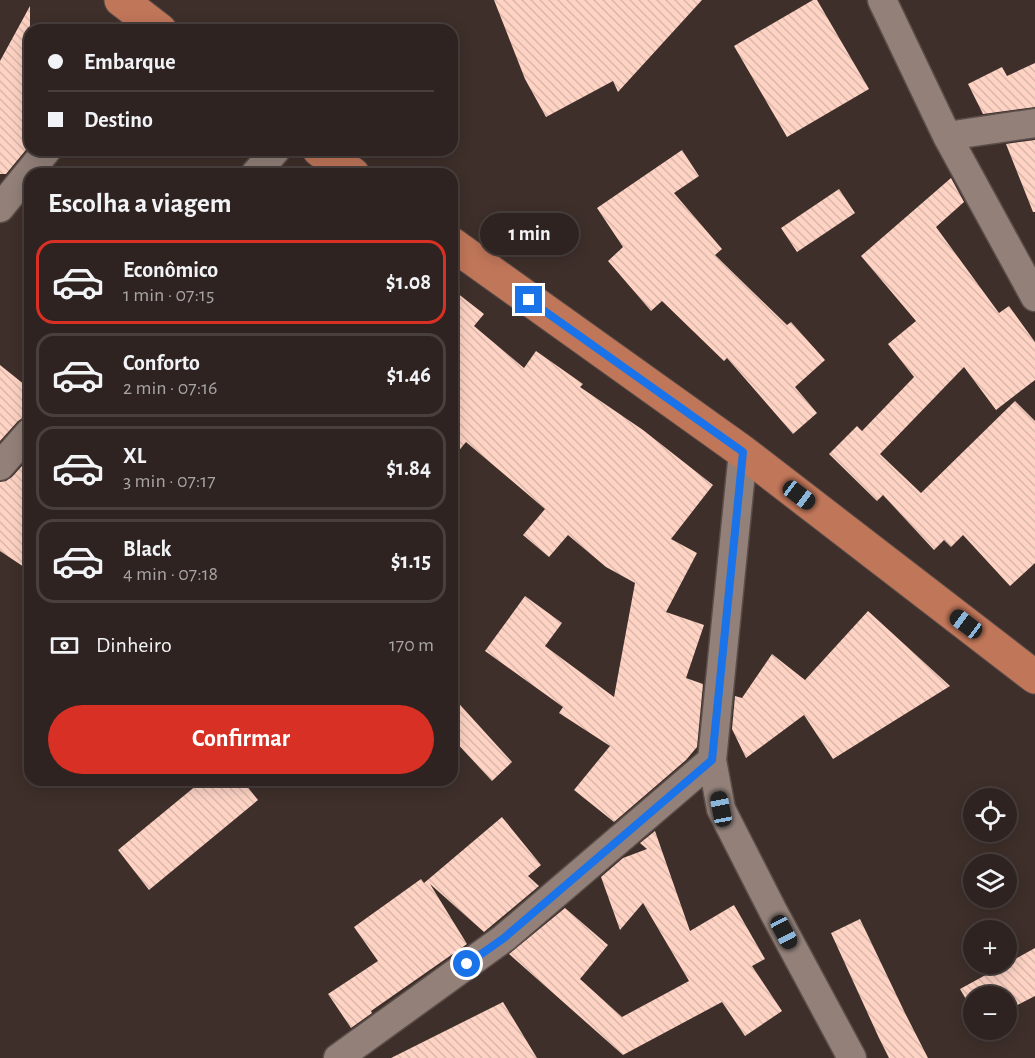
<!DOCTYPE html>
<html lang="pt">
<meta charset="utf-8">
<style>
body{margin:0;font-family:"Alegreya Sans",sans-serif;background:#362b29;color:#f1f3f6;height:100vh;display:flex;flex-direction:column;font-size:22px;white-space:nowrap}
*{box-sizing:border-box;margin:0}
p{font-size:20px;color:#a7a4a5}
.icon{flex:none;width:33px;height:33px;fill:none;stroke:currentColor;stroke-width:2;stroke-linecap:round;stroke-linejoin:round}
.map{position:relative;flex:1;overflow:hidden}
.panel{position:absolute;left:24px;top:168px;width:434px;height:618px;display:flex;flex-direction:column;background:#2e2320;border-radius:18px;box-shadow:0 3px 15px #0003,0 0 0 2px #49403e}
.panel>*{flex:none}
.banner{position:absolute;left:24px;top:24px;width:434px;height:132px;border-radius:18px;box-shadow:0 3px 15px #0003,0 0 0 2px #49403e;display:grid;align-content:center;height:132px;padding:0 24px;background:#2e2320}
.fabs{position:absolute;left:963px;top:788px;display:grid;gap:12px}
.fabs a{display:grid;place-items:center;width:54px;height:54px;border-radius:50%;background:#2e2320;box-shadow:0 3px 15px #0003,0 0 0 2px #49403e;font-size:30px}
.end{position:absolute;width:27px;height:27px;margin:-14px;border:8px solid #1a73e8;background:#fff;box-shadow:0 0 0 3px #fff}
.from{border-radius:50%}
.bubble{position:absolute;height:42px;border-radius:21px;background:#2e2320;box-shadow:0 3px 15px #0003,0 0 0 2px #49403e;font-size:20px;font-weight:700;line-height:42px;text-align:center}
.car{position:absolute;width:18px;height:36px;margin:-18px -9px;border-radius:8px;box-shadow:0 0 4px 2px #0007;background:linear-gradient(#222 24%,#8ab4d8 0 40%,#222 0 76%,#8ab4d8 0 86%,#222 0)}
.banner b{display:flex;align-items:center;gap:21px;height:57px;font-size:22px}
.banner b+b{border-top:2px solid #49403e}
.banner i{width:15px;height:15px;background:#f1f3f6}
ul{padding:0;list-style:none}
li{display:flex;align-items:center;gap:18px;height:84px;margin:0 12px 9px;padding:0 12px;border:3px solid #49403e;border-radius:18px}
li div{flex:1}
li b{display:block;font-size:22px}
li em{font-style:normal;font-weight:700}
li.active{border-color:#d93025}
li>.icon{width:54px;height:54px;stroke-width:1.5}
h2{padding:0 24px;font-size:27px;line-height:72px}
.pay{display:flex;align-items:center;gap:15px;height:66px;padding:0 24px;font-size:22px}
.pay p{margin-inline-start:auto}
.button{display:flex;gap:12px;margin-top:auto;padding:12px 24px}
.button a{flex:1;height:69px;border-radius:36px;background:#d93025;color:#fff;font-size:24px;font-weight:700;line-height:69px;text-align:center}
.map>svg:first-child{display:block}
.building{fill:url(#building-back-hatch)}
.lines{fill:none;stroke-linecap:round;stroke-linejoin:round}
.minor-casing{stroke:#5b4d49;stroke-width:31}
.primary-casing{stroke:#5b4d49;stroke-width:35}
.minor{stroke:#928079;stroke-width:28}
.primary{stroke:#c07659;stroke-width:33}
.route{stroke:#1a73e8;stroke-width:8}
</style>
<div class="map">
<svg width="1035" height="1058" viewBox="0 0 1035 1058">
<defs>
<pattern id="building-back-hatch" width="6" height="6" patternUnits="userSpaceOnUse" patternTransform="scale(1.5)"><rect width="6" height="6" fill="#fed3c4"/><path d="M-1 5l2 2M0 0l6 6M5-1l2 2" fill="none" stroke="#dab7ab"/></pattern>
</defs>
<rect width="100%" height="100%" fill="#3e2f2a"/>
<path class="building" d="M494,0H702L618,92L613,81L546,117L525,79Z
M813,0H817L869,89L787,137L734,46Z
M30,6V145L6,174H0V61Z
M1035,63V107L983,114L968,84L1002,67L1007,76Z
M1035,140V212H1033L1006,144Z
M682,150L699,176L674,193L722,249L715,255L787,325L791,322L825,360L795,387L817,413L793,434L727,358L724,361L662,301L651,311L608,261L623,247L597,208Z
M951,178L964,202L936,227L999,313L1009,306L1035,342V380L996,410L964,367L880,454L921,493L1015,401L1035,421V563L1010,586L963,535L951,547L944,540L934,550L883,495L877,501L829,454L857,426L862,431L914,377L888,344L916,321L861,256Z
M839,189L855,213L797,252L781,228Z
M452,289L484,314L474,326L524,368L536,351L583,384L580,387L643,430L713,485L671,539L697,553L666,612L704,625L686,678L703,684L697,747L686,760L614,822L574,790L610,746L559,713L563,707L485,651L525,596L562,623L545,646L614,697L635,583L606,567L568,535L549,557L523,535L545,509L466,442L452,459Z
M0,365L30,389V416L24,417L18,421L0,441Z
M30,457V571L0,551V482L6,481L12,477Z
M868,611L950,686L833,759L804,715L746,758L732,729L735,696L742,698L772,654L805,680Z
M452,696L512,762L492,781L452,738Z
M203,780H242L258,800L149,890L118,850Z
M502,817L541,865L528,876L539,886L484,932L430,884L467,944L371,1011L372,1013L351,1028L328,994L378,961L354,927L421,879L424,883Z
M655,831L690,931L734,905L765,959L752,966L782,1011L745,1036L722,1002L623,1055L509,954L565,908L608,945L580,979L622,1017L689,981L643,903L620,930L601,877L623,858L647,849L640,843Z
M860,919L905,1013L928,1058H889L879,1038L831,933Z
M1035,948V996L1006,1011V996H974V1013L960,989Z
M503,1002L537,1058H391Z"/>
<g class="lines">
<g class="minor-casing">
<path id="minor" d="M882,0L947,136L1035,297
M947,136L1035,123
M255,174L276,150
M0,208L47,150
M743,452L712,760L721,809L773,911L852,1058
M0,466L30,432
M338,1058L504,938L712,760"/>
</g>
<g class="primary-casing">
<path id="primary" d="M121,0L160,30
M319,150L353,174
M452,244L743,452L1035,677"/>
</g>
<use href="#minor" class="minor"/>
<use href="#primary" class="primary"/>
</g>
<g class="lines">
<path class="route" d="M467,964L504,938L712,760L743,452L529,300"/>
</g>
</svg>
<div class="fabs">
<a><svg class="icon" aria-label="locate" viewBox="0 0 24 24"><circle cx="12" cy="12" r="6"/><path d="M12 2v4M12 18v4M2 12h4M18 12h4"/></svg></a>
<a><svg class="icon" aria-label="layers" viewBox="0 0 24 24"><path d="M12 4l9 5-9 5-9-5zM3 14l9 5 9-5"/></svg></a>
<a>+</a>
<a>−</a>
</div>
<i class="end from" style="left:467px;top:964px"></i>
<i class="end" style="left:529px;top:300px"></i>
<div class="bubble" style="left:480px;top:213px;width:99px">1 min</div>
<i class="car" style="left:799px;top:495px;rotate:127deg"></i>
<i class="car" style="left:966px;top:624px;rotate:307deg"></i>
<i class="car" style="left:721px;top:809px;rotate:349deg"></i>
<i class="car" style="left:784px;top:932px;rotate:152deg"></i>
<div class="banner">
<b><i class="from"></i>Embarque</b>
<b><i></i>Destino</b>
</div>
<section class="panel">
<h2>Escolha a viagem</h2>
<ul>
<li class="active"><svg class="icon" aria-label="car" viewBox="0 0 24 24"><path d="M5 17H2v-5l4-1 3-4h7l3 4 3 1v5h-3M9 17h6M6 11h13"/><circle cx="7" cy="17" r="2"/><circle cx="17" cy="17" r="2"/></svg><div><b>Econômico</b><p>1 min · 07:15</p></div><em>$1.08</em></li>
<li><svg class="icon" aria-label="car" viewBox="0 0 24 24"><path d="M5 17H2v-5l4-1 3-4h7l3 4 3 1v5h-3M9 17h6M6 11h13"/><circle cx="7" cy="17" r="2"/><circle cx="17" cy="17" r="2"/></svg><div><b>Conforto</b><p>2 min · 07:16</p></div><em>$1.46</em></li>
<li><svg class="icon" aria-label="car" viewBox="0 0 24 24"><path d="M5 17H2v-5l4-1 3-4h7l3 4 3 1v5h-3M9 17h6M6 11h13"/><circle cx="7" cy="17" r="2"/><circle cx="17" cy="17" r="2"/></svg><div><b>XL</b><p>3 min · 07:17</p></div><em>$1.84</em></li>
<li><svg class="icon" aria-label="car" viewBox="0 0 24 24"><path d="M5 17H2v-5l4-1 3-4h7l3 4 3 1v5h-3M9 17h6M6 11h13"/><circle cx="7" cy="17" r="2"/><circle cx="17" cy="17" r="2"/></svg><div><b>Black</b><p>4 min · 07:18</p></div><em>$1.15</em></li>
</ul>
<div class="pay"><svg class="icon" aria-label="cash" viewBox="0 0 24 24"><path d="M3 7h18v10H3z"/><circle cx="12" cy="12" r="2"/></svg>Dinheiro<p>170 m</p></div>
<div class="button"><a>Confirmar</a></div>
</section>
</div>
